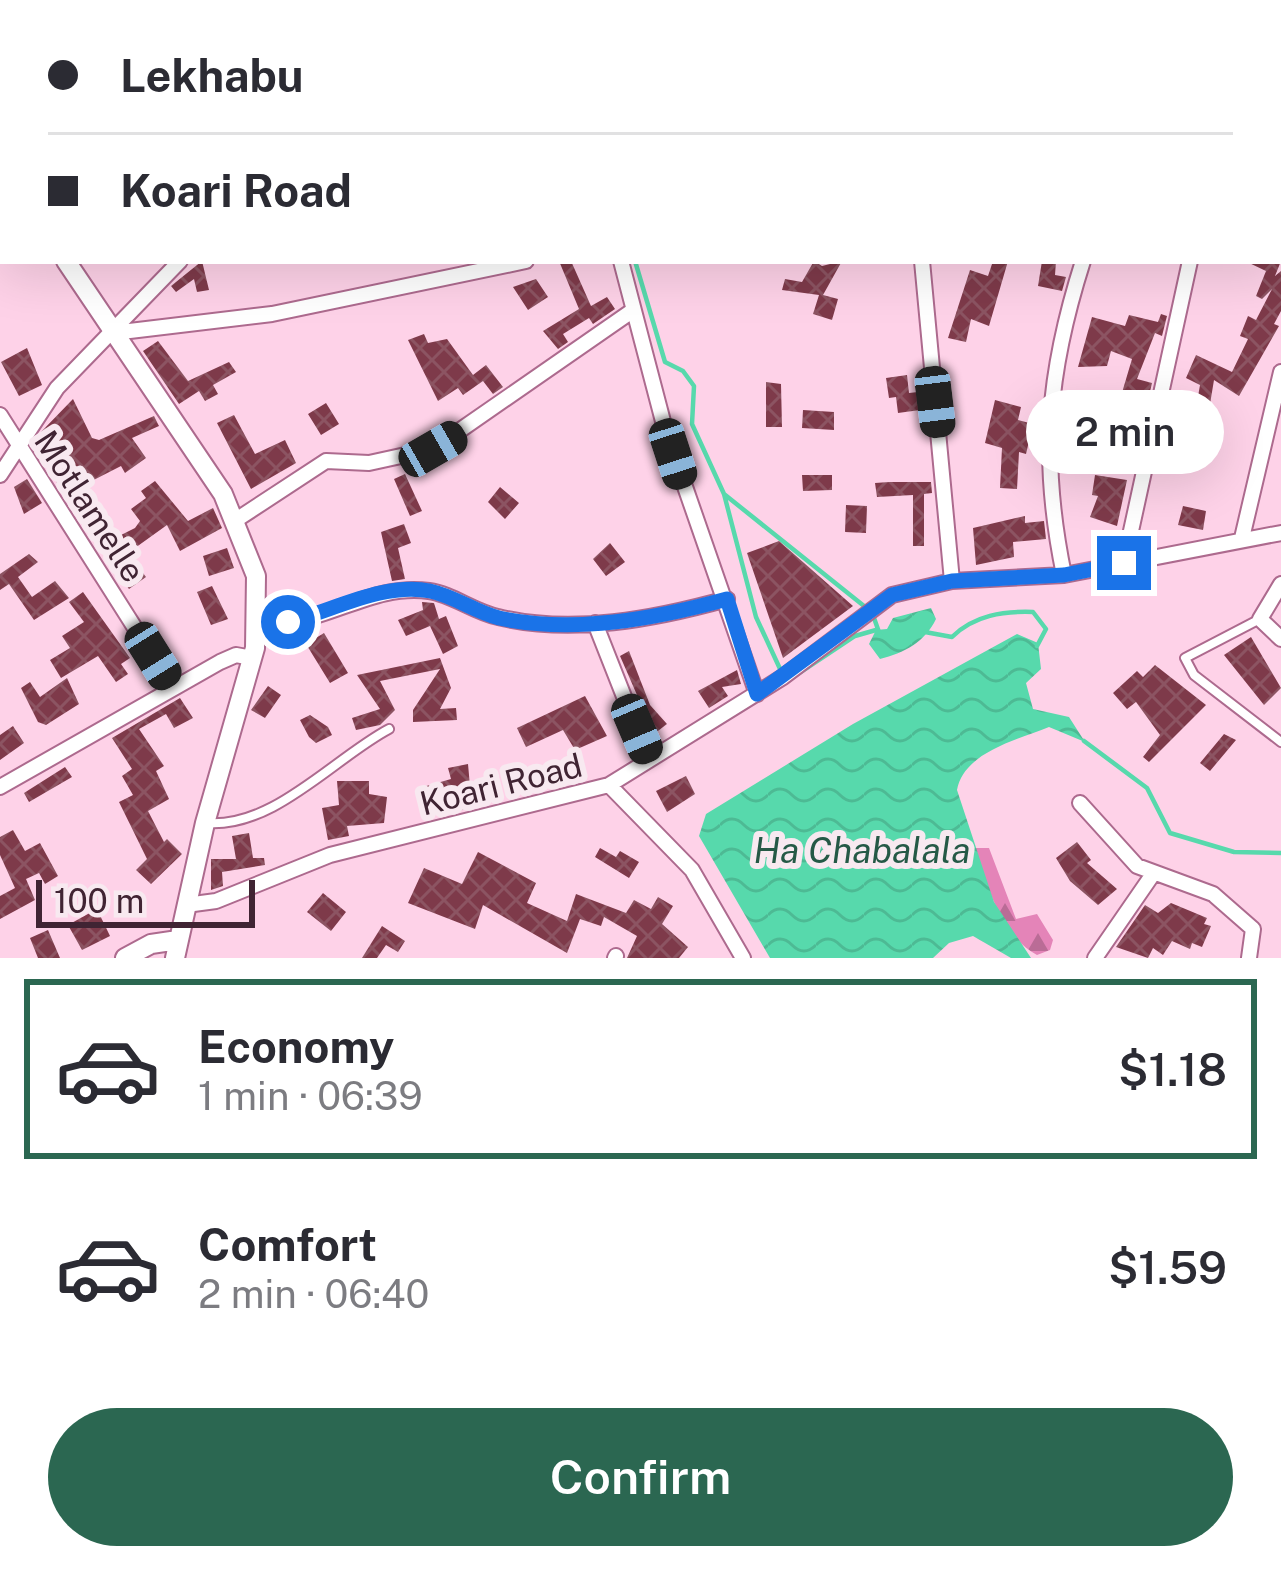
<!DOCTYPE html>
<meta charset="utf-8">
<style>
body{margin:0;font-family:"Public Sans",sans-serif;background:#f2f2f3;color:#2b2b33;height:100vh;display:flex;flex-direction:column;font-size:45px;white-space:nowrap}
*{box-sizing:border-box;margin:0}
p{font-size:39px;color:#7c7c81}
.icon{flex:none;width:66px;height:66px;fill:none;stroke:currentColor;stroke-width:2;stroke-linecap:round;stroke-linejoin:round}
.map{position:relative;height:958px;overflow:hidden}
.sheet{display:flex;flex-direction:column;background:#fff;flex:1}
.sheet>*{flex:none}
.top-card{position:absolute;left:0px;top:0px;width:1281px;height:264px;box-shadow:0 12px 48px #0002;display:grid;align-content:center;height:264px;padding:0 48px;background:#fff}
.scale{position:absolute;left:36px;bottom:30px;width:219px;box-sizing:border-box;padding-left:12px;border:6px solid #402433;border-top:0;font-size:33px;line-height:42px;white-space:nowrap;color:#402433;-webkit-text-stroke:9px #f8e9f0;paint-order:stroke}
.end{position:absolute;width:54px;height:54px;margin:-27px;border:15px solid #1a73e8;background:#fff;box-shadow:0 0 0 6px #fff}
.from{border-radius:50%}
.bubble{position:absolute;height:84px;border-radius:42px;background:#fff;box-shadow:0 12px 48px #0002;font-size:39px;font-weight:600;line-height:84px;text-align:center}
.car{position:absolute;width:36px;height:72px;margin:-36px -18px;border-radius:15px;box-shadow:0 0 9px 3px #0007;background:linear-gradient(#222 24%,#8ab4d8 0 40%,#222 0 76%,#8ab4d8 0 86%,#222 0)}
.top-card b{display:flex;align-items:center;gap:42px;height:114px;font-size:45px}
.top-card b+b{border-top:3px solid #e1e1e2}
.top-card i{width:30px;height:30px;background:#2b2b33}
ul{padding:21px 0 0;list-style:none}
li{display:flex;align-items:center;gap:36px;height:180px;margin:0 24px 18px;padding:0 24px;border:6px solid transparent;border-radius:0px}
li div{flex:1}
li b{display:block;font-size:45px}
li em{font-style:normal;font-weight:600}
li.on{border-color:#2b6751}
li>.icon{width:108px;height:108px;stroke-width:1.5}
.cta{display:flex;gap:24px;margin-top:auto;padding:24px 48px}
.cta a{flex:1;height:138px;border-radius:72px;background:#2b6751;color:#fff;font-size:48px;font-weight:600;line-height:138px;text-align:center}
.map>svg:first-child{display:block}
.forest{fill:url(#forest-firs)}
.water{fill:url(#water-waves)}
.lines{fill:none;stroke-linecap:round;stroke-linejoin:round}
.stream{stroke:#57d9ac;stroke-width:4.5}
.building{fill:url(#building-cross-hatch)}
.service-casing{stroke:#ad6a8e;stroke-width:12}
.minor-casing{stroke:#ad6a8e;stroke-width:18}
.tertiary-casing{stroke:#ad6a8e;stroke-width:22}
.service{stroke:#fff;stroke-width:8}
.minor{stroke:#fff;stroke-width:14}
.tertiary{stroke:#fff;stroke-width:18}
.route{stroke:#1a73e8;stroke-width:15}
.labels{text-anchor:middle;stroke-width:12;stroke-linejoin:round;paint-order:stroke}
.street-label{font-size:33px;fill:#402433;stroke:#f8e9f0}
.water-label{font-size:36px;font-style:italic;fill:#255946;stroke:#f8e9f0}
</style>
<div class="map">
<svg width="1281" height="958" viewBox="0 0 1281 958">
<defs>
<pattern id="forest-firs" width="22" height="20" patternUnits="userSpaceOnUse" patternTransform="scale(3)"><rect width="22" height="20" fill="#e484b8"/><path d="M5 1l3.5 6h-7zM16 11l3.5 6h-7z" fill="#ba6c96"/></pattern>
<pattern id="water-waves" width="16" height="10" patternUnits="userSpaceOnUse" patternTransform="scale(3)"><rect width="16" height="10" fill="#57d9ac"/><path d="M0 5q4-4 8 0t8 0" fill="none" stroke="#4dba94"/></pattern>
<pattern id="building-cross-hatch" width="8" height="8" patternUnits="userSpaceOnUse" patternTransform="scale(3)"><rect width="8" height="8" fill="#7e3a4a"/><path d="M0 0l8 8M0 8l8-8" fill="none" stroke="#8c5462"/></pattern>
</defs>
<rect width="100%" height="100%" fill="#fed2e8"/>
<path class="forest" d="M974,848H989L1016,919L1037,914L1053,940L1050,950L1037,955C1001,936 987,884 974,848Z"/>
<path class="water" d="M931,608L936,619C925,642 904,653 880,659L869,644L876,630L887,629L893,618Z
M1017,634L1038,643L1041,669L1026,683L1033,709L1069,717L1085,742L1049,727C1017,740 964,752 957,790L994,902L1031,958H1011L973,936L949,943L933,958H770L699,836L706,814L853,724Z"/>
<g class="lines">
<path class="stream" d="M635,261L665,362L683,371L694,386L692,424L724,494L756,617L781,671
M724,494L864,606
M874,618L880,635
M925,632L952,637C974,615 1004,611 1033,612L1046,629L1037,646
M786,682L855,636L876,630
M1084,741L1147,788L1170,833L1234,852L1281,853"/>
</g>
<path class="building" d="M202,261L209,290L197,292L194,279L176,292L171,286Z
M559,261H571L591,306L607,297L615,309L593,324L589,318L563,334L568,342L558,349L543,331L579,309Z
M814,261L822,266L842,261L823,295L838,299L832,320L813,314L819,295L782,290L785,279L802,282Z
M993,261H1008L989,326L971,319L966,342L948,338L970,270L988,276Z
M1042,261H1056L1055,275L1066,277L1062,291L1038,286Z
M1245,261H1281L1275,276L1281,271V311L1274,324L1279,326L1239,396L1214,380L1209,410L1196,408L1200,385L1186,378L1196,355L1232,372L1248,339L1240,336L1248,316L1256,320L1272,289L1262,299L1256,296L1266,271Z
M536,279L548,297L528,310L513,287Z
M1161,314L1167,316L1162,336L1155,333L1137,379L1152,383L1148,400L1121,396L1132,359L1111,351L1107,366L1078,367L1092,317L1125,326L1129,315L1158,322Z
M424,334L428,343L447,339L473,375L486,365L503,387L493,394L483,381L463,395L458,388L438,401L408,340Z
M158,341L188,381L229,362L236,372L213,385L218,394L205,401L199,391L179,404L143,351Z
M27,348L42,385L19,396L1,362Z
M907,375L909,393L918,392L920,410L898,413L896,397L889,398L886,378Z
M766,382L781,384L782,427H766Z
M73,399L92,438L99,440L154,416L159,426L132,438L146,458L125,473L121,466L80,487L85,494L70,504L56,482L62,478L53,462L57,460L41,432Z
M995,400L1021,407L1018,420L1033,424L1026,454L1019,452L1017,489L1000,488L1002,448L985,443Z
M326,403L339,424L321,435L308,414Z
M803,410L834,412V430L802,428Z
M234,415L255,454L285,440L296,463L251,489L217,423Z
M405,474L422,511L410,516L394,479Z
M802,475H832V490L803,491Z
M1095,475L1127,480L1117,526L1090,517L1098,496L1092,495Z
M27,479L42,503L24,514L14,487Z
M155,481L188,521L213,508L222,528L180,551L167,525L128,553L146,577L129,589L82,523L98,515L111,540L135,528L140,521L131,509L146,498L141,491Z
M889,482H931L932,493L924,494V546H913V495L877,497L875,483Z
M500,487L519,503L505,519L488,502Z
M846,505L867,506L866,533L845,532Z
M1183,506L1206,511L1203,530L1178,525Z
M1025,516V523L1044,521L1046,539L1013,542L1014,557L976,565L973,528Z
M404,524L411,543L398,548L405,579L392,581L381,532Z
M779,541L853,606L783,658L747,553Z
M610,543L625,562L606,576L593,559Z
M227,548L234,568L209,576L203,556Z
M29,554L38,562L18,577L32,597L55,581L69,598L34,620L9,584L0,590V574Z
M212,586L228,619L211,625L197,592Z
M83,592L130,658L121,664L128,674L116,682L98,656L61,678L50,660L70,648L62,636L84,622L69,602Z
M422,602L434,603L439,619L446,616L458,646L443,654L430,626L406,636L398,620L423,610Z
M324,633L348,673L330,683L306,644Z
M1251,637L1281,688L1264,705L1224,655Z
M629,651L650,705L667,724L654,734L620,656Z
M440,658L451,688L440,709L456,708L457,720L413,722V710L440,669L380,681L395,710L380,725L356,730L352,718L380,709L357,675Z
M1155,665L1206,705L1149,762L1143,757L1160,735L1136,702L1127,709L1113,693L1137,671L1143,677Z
M737,670L741,684L722,687L728,696L709,708L698,691Z
M67,678L79,704L46,725L38,722L21,688L30,682L40,697Z
M268,686L281,695L265,718L251,710Z
M585,696L607,736L575,750L563,730L526,747L517,728Z
M180,698L193,718L174,728L166,714L139,729L164,766L156,771L169,799L148,811L164,842L167,839L182,854L151,884L136,870L147,859L119,802L133,795L122,776L132,769L112,738Z
M310,715L328,727L332,735L316,743L309,737L300,720Z
M13,726L24,743L0,760V735Z
M1224,734L1236,740L1210,771L1200,763Z
M468,764L472,808L458,811L456,802L429,809L423,787L451,779L448,768Z
M65,767L72,777L29,802L24,793Z
M686,776L695,794L667,812L656,791Z
M337,781H369V794L387,797L384,823L347,826L349,836L328,840L322,808L339,805Z
M13,830L25,851L40,843L58,876L45,884L39,873L26,879L35,900L0,919V896L15,888L0,855V837Z
M249,833L253,858H264L265,865L222,872L223,886L211,890V859H236L232,836Z
M1077,842L1091,860L1087,863L1117,889L1098,905L1070,881L1056,858Z
M600,848L616,857L620,851L639,862L629,878L595,857Z
M478,852L536,883L527,903L567,921L576,894L626,913L634,900L651,909L658,897L673,906L662,924L688,947L679,958H627L637,936L604,917L601,926L580,919L567,953L483,905L475,929L408,903L424,868L462,884Z
M323,893L346,912L331,931L307,912Z
M1171,903L1207,918L1204,924L1211,926L1202,947L1192,943L1190,949L1172,941L1163,955L1153,948L1148,958L1116,947L1145,905L1158,913Z
M97,909L110,936L82,950L68,925Z
M382,926L405,941L398,952L386,945L377,958H362Z
M48,930L60,958H38L30,938Z"/>
<g class="lines">
<g class="service-casing">
<path id="service" d="M319,0L322,3
M1014,0L1017,3
M1258,620L1185,658L1194,675L1281,742
M206,823C273,829 334,758 389,729"/>
</g>
<g class="minor-casing">
<path id="minor" d="M592,0V3
M458,3L459,0
M1066,3L1068,0
M1203,3L1204,0
M0,34L3,42
M1278,212L1281,215
M621,261L665,429L757,694
M922,261L952,581
M113,333L272,314L526,261
M0,415L173,688
M0,475L57,388L180,261
M233,522L326,461L369,463L433,449L632,311
M1242,538L1281,372
M1124,563L1190,261
M1064,575C1040,459 1047,374 1083,261
M1281,584L1260,619L1281,639
M258,621C316,632 368,582 429,591C452,594 474,612 498,617C572,635 655,619 727,599
M595,623L649,760
M609,785L692,870L743,958
M0,787L220,662L236,655L252,658
M1080,803L1137,866L1213,894L1253,929L1249,958
M186,905L216,901L330,855L609,785L783,677L892,595L952,581L1064,575L1281,533
M615,958L616,956
M1095,958L1153,874"/>
</g>
<g class="tertiary-casing">
<path id="tertiary" d="M0,165L3,169
M66,261L223,494L256,576L255,648L205,823L175,958
M125,958L151,944L178,940"/>
</g>
<use href="#service" class="service"/>
<use href="#minor" class="minor"/>
<use href="#tertiary" class="tertiary"/>
</g>
<g class="lines">
<path class="route" d="M288,622C333,611 382,582 430,591C454,596 475,612 499,618C573,634 655,619 727,599L757,694L892,595L952,581L1064,575L1124,563"/>
</g>
<g class="labels">
<g class="street-label">
<text transform="translate(90 506) rotate(57)" y="12">Motlamelle</text>
<text transform="translate(501 784) rotate(-14)" y="12">Koari Road</text>
</g>
<g class="water-label">
<text x="862" y="863">Ha Chabalala</text>
</g>
</g>
</svg>
<div class="scale">100 m</div>
<i class="end from" style="left:288px;top:622px"></i>
<i class="end" style="left:1124px;top:563px"></i>
<div class="bubble" style="left:1026px;top:390px;width:198px">2 min</div>
<i class="car" style="left:935px;top:402px;rotate:173deg"></i>
<i class="car" style="left:433px;top:449px;rotate:60deg"></i>
<i class="car" style="left:673px;top:454px;rotate:162deg"></i>
<i class="car" style="left:153px;top:656px;rotate:148deg"></i>
<i class="car" style="left:637px;top:729px;rotate:157deg"></i>
<div class="top-card">
<b><i class="from"></i>Lekhabu</b>
<b><i></i>Koari Road</b>
</div>
</div>
<section class="sheet">
<ul>
<li class="on"><svg class="icon" aria-label="car" viewBox="0 0 24 24"><path d="M5 17H2v-5l4-1 3-4h7l3 4 3 1v5h-3M9 17h6M6 11h13"/><circle cx="7" cy="17" r="2"/><circle cx="17" cy="17" r="2"/></svg><div><b>Economy</b><p>1 min · 06:39</p></div><em>$1.18</em></li>
<li><svg class="icon" aria-label="car" viewBox="0 0 24 24"><path d="M5 17H2v-5l4-1 3-4h7l3 4 3 1v5h-3M9 17h6M6 11h13"/><circle cx="7" cy="17" r="2"/><circle cx="17" cy="17" r="2"/></svg><div><b>Comfort</b><p>2 min · 06:40</p></div><em>$1.59</em></li>
</ul>
<div class="cta"><a>Confirm</a></div>
</section>
